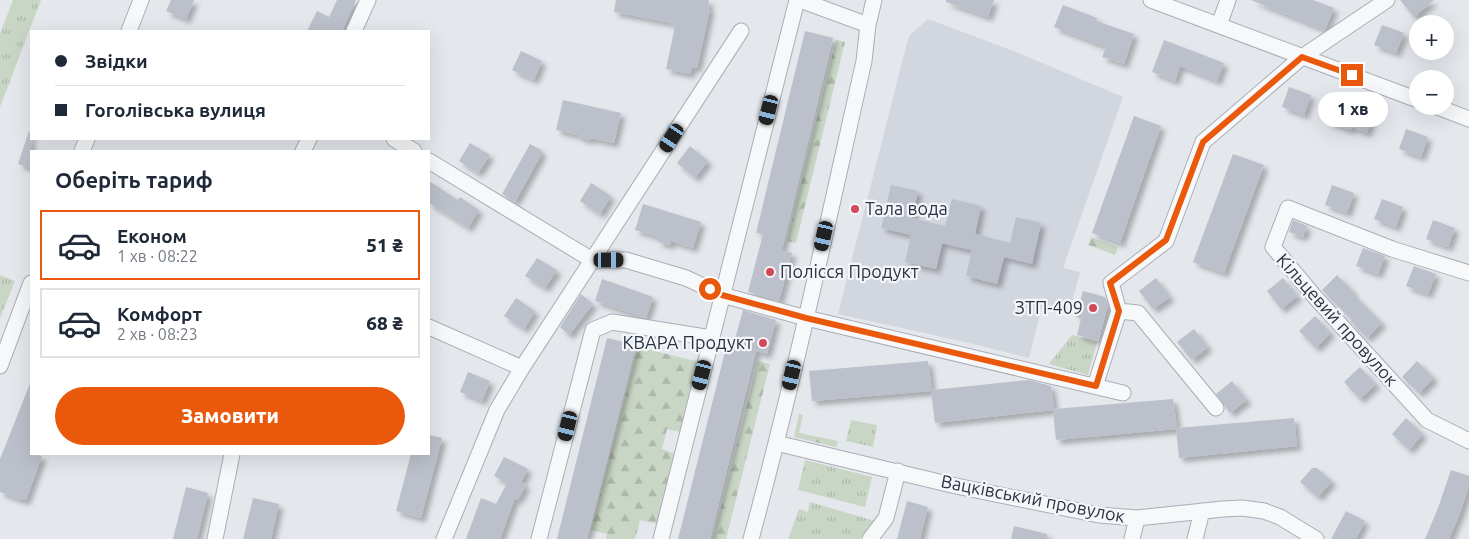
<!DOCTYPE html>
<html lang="uk">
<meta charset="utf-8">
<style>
body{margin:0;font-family:Ubuntu,sans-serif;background:#f2f2f3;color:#1f2937;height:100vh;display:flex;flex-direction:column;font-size:19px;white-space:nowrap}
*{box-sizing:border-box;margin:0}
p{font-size:16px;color:#747a83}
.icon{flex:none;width:28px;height:28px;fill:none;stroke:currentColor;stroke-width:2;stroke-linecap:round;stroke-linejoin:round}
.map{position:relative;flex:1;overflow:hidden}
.details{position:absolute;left:30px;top:150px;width:400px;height:305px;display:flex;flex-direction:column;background:#fff;border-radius:0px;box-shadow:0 5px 20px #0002}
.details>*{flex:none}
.top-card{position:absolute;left:30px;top:30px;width:400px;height:110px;border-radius:0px;box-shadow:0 5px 20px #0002;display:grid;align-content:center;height:110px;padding:0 25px;background:#fff}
.controls{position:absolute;left:1409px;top:15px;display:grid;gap:10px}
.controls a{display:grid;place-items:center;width:45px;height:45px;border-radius:50%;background:#fff;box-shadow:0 5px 20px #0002;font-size:25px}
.end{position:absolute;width:22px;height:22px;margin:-11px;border:6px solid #ea580c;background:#fff;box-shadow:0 0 0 2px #fff}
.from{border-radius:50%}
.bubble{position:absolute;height:35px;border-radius:18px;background:#fff;box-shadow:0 5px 20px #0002;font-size:16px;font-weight:800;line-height:35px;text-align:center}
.car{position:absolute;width:15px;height:30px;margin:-15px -8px;border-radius:6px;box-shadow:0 0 4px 1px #0007;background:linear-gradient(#222 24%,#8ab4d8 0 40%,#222 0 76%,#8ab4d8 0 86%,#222 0)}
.top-card b{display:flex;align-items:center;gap:18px;height:48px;font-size:19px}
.top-card b+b{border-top:1px solid #e0e1e3}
.top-card i{width:12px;height:12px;background:#1f2937}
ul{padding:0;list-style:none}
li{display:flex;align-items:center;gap:15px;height:70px;margin:0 10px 8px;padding:0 15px;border:2px solid #e0e1e3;border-radius:0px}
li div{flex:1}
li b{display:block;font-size:19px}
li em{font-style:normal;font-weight:800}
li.current{border-color:#ea580c}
li>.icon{width:45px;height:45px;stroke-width:1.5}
h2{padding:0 25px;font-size:22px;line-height:60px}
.action{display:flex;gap:10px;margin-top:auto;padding:10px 25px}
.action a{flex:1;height:58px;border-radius:30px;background:#ea580c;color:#fff;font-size:20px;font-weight:800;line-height:58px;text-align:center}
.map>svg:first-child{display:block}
.built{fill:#d2d6de}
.grass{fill:url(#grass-tufts)}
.forest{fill:url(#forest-firs)}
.building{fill:#bbc0ca;filter:url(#shadow)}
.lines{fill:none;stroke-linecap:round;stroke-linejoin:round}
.minor-casing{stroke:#a9aeb7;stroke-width:17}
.minor{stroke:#f7f8fa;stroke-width:15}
.route{stroke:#ea580c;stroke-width:6}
.poi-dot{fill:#d1495b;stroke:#f4f6f9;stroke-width:2}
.labels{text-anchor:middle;stroke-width:4.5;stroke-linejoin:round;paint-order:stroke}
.poi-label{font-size:18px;fill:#2b3445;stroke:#f4f6f9;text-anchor:start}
.street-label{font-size:18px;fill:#2b3445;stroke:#f4f6f9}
</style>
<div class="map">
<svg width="1469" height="539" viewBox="0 0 1469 539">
<defs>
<pattern id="grass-tufts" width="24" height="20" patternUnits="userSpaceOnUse" patternTransform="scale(1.25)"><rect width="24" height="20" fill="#c9d6c5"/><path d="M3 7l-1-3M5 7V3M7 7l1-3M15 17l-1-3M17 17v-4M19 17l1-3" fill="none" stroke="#adb8ab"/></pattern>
<pattern id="forest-firs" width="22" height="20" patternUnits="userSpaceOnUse" patternTransform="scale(1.25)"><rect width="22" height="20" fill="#c9d6c5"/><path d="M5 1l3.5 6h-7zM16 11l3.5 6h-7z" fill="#adb8ab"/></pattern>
<filter id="shadow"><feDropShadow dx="4.5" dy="4.5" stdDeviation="2.5" flood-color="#0004"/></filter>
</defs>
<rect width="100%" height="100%" fill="#e4e7ec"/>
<path class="built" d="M928,19L1016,52L1123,97L1063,268L1080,272L1069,314L1041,309L1029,358L965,342L838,314L908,39L911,34Z"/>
<path class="grass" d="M13,0H41L0,107V34Z
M0,275L15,281L0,318Z
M1072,335L1097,342L1088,375L1049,364Z
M851,420L877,425L873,447L846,441Z
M805,460L872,477L865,507L798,490Z
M810,502L875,521L860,539H788L799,509L808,512Z"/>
<path class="forest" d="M836,40L845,42L796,243L787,241Z
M1091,237L1118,247L1115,255L1088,245Z
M638,347L699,362L680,432L667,429L662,449L676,454L658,524L640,520L635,539H606L607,534L591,530Z
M758,361L770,364L726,539H713Z
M799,414L803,415L799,433L838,441L836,447L794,437Z"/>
<path class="building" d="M171,0H194L186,19L166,11Z
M337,0H356L342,31H307L317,11L329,17Z
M616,0H709L708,9H710L697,68L692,67L690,74L666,69L675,26L671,25L672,23L614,12Z
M946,0H994L988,17L946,2Z
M1251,0H1313L1334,8L1325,30Z
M1400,0H1434L1414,17Z
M1063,5L1097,18L1096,21L1134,34L1124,64L1102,57L1106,47L1054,27Z
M1382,25L1404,33L1396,53L1374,45Z
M805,31L833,38L782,250L792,253L779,301L748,292L763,234L756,233Z
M1164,40L1224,63L1217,81L1180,66L1175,81L1152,72Z
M521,51L542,61L534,80L512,70Z
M1289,87L1311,95L1304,115L1282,107Z
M563,100L621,113L614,143L590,138V140L578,137V135L556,130Z
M1335,103L1373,116L1367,133L1352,127L1350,130L1328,122Z
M1134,116L1161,126L1120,243L1092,233Z
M1406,129L1428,137L1421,157L1399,149Z
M29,131L31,132V168L18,164Z
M470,143L490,155L478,173L459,161Z
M530,144L541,150V155L515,202L502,194Z
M690,146L708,161L695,178L677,163Z
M1233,154L1264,165L1224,273L1193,262Z
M429,181L458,200L460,197L479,210L468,228L429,203Z
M591,183L611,196L600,214L580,201Z
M891,185L918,191L912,218L945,226L952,199L981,206L975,234L1010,243L1016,217L1041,223L1032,264L1004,257L997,284L966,276L972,250L958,247L942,243L936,269L905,262L911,235L881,228Z
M1332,185L1354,193L1347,213L1325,205Z
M1382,199L1403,207L1396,227L1374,219Z
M643,204L701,222L693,248L671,241L670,245L658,242L659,237L635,230Z
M1293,220L1307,226L1303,237L1289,232Z
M1433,220L1455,228L1448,247L1426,239Z
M1363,248L1385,256L1378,274L1356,266Z
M537,258L557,270L545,288L525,276Z
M1414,266L1436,274L1428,294L1406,286Z
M1337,275L1353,291L1352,293L1382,323L1367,338L1350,321L1352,320L1322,290Z
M1156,278L1170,297L1153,309L1139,291Z
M1283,278L1298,296L1281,309L1267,291Z
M602,279L653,297L646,318L595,301Z
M1083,291L1105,297L1108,305L1098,341L1077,335L1081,319L1076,317Z
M581,294L593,304L569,335L560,327Z
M516,298L535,311L524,329L504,316Z
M743,310L776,320L767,354L756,351L710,539H678L725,352L731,354Z
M1315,316L1331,333L1316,348L1299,331Z
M1194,329L1208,347L1192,360L1177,342Z
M607,338L636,345L587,539H557Z
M928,361L932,390L1029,380L1051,386L1054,409L1173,399L1177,428L1294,418L1297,446L1179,458L1176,429L1056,440L1053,410L935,423L931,391L812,401L809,371Z
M1417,361L1434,378L1419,393L1402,377Z
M1360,367L1376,384L1360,399L1344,382Z
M468,372L490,381L482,401L460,392Z
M31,381V454L42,456L26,500H21L0,492V459Z
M1232,381L1247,400L1230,413L1216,394Z
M1406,418L1423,434L1409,450L1392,434Z
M429,435L442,438L421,518L396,511L411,454H429Z
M504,457L528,469L521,482L526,485L518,500L515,498L500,539H466L481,498L496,504L507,483L494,476Z
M1312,468H1317L1332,481L1318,497L1300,482Z
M1451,470L1469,476V486L1460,513L1449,539H1425L1438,508Z
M186,487L208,493L197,539H173Z
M253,498L279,504L271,539H243Z
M907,501L928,507L920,539H897Z
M1346,511L1365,521L1356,539H1331Z
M1014,526L1047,534V539H1011Z"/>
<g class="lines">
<g class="minor-casing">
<path id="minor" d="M800,0L868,25
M1151,0L1418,100
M1219,25L1228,0
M129,31L141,0
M354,31L368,0
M1435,106L1469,119
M394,139L414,151
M82,151L87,139
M303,151L309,139
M429,161L592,260H626L686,278L722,295L806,318L1123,393
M1469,273L1392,249L1288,208L1273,247L1315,297L1427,420L1469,441
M1119,311L1138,313L1216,408
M429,327L522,368
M0,366L31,283
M1095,386L1119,311L1111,283L1166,241L1203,142L1302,57L1387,0
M776,443L956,486L1099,515L1137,518L1223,509L1242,508L1264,511L1280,517L1316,539
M215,539L232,454
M444,539L497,410L522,368L741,31
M539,539L593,330L612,322L711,338
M661,539L797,0
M751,539C794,381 828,221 864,61L868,25L874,0
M870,539L886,518L898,471
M1132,539L1137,518
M1195,539L1202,511"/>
</g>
<use href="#minor" class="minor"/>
</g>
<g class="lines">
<path class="route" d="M710,289L722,295L806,318L1096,386L1119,311L1110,283L1166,240L1203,142L1302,57L1352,75"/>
</g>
<g class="poi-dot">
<circle cx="855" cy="209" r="5"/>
<circle cx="770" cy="272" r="5"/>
<circle cx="1093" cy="308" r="5"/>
<circle cx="763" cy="343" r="5"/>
</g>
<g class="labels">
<g class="poi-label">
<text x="865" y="215">Тала вода</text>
<text x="780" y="278">Полісся Продукт</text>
<text x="1083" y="314" text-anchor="end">ЗТП-409</text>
<text x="753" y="349" text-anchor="end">КВАРА Продукт</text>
</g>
<g class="street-label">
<text transform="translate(1337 320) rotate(48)" y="6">Кільцевий провулок</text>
<text transform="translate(1033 499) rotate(11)" y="6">Вацківський провулок</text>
</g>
</g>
</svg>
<div class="controls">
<a>+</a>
<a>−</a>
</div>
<i class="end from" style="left:710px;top:289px"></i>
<i class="end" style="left:1352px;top:75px"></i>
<div class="bubble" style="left:1318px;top:92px;width:70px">1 хв</div>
<i class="car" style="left:769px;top:110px;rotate:194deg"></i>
<i class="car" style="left:672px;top:138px;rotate:213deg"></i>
<i class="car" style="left:824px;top:236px;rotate:193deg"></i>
<i class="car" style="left:609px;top:260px;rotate:90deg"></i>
<i class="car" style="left:702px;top:375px;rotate:194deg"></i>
<i class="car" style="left:792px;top:375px;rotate:193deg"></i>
<i class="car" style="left:568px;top:426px;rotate:194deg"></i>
<div class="top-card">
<b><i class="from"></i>Звідки</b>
<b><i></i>Гоголівська вулиця</b>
</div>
<section class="details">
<h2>Оберіть тариф</h2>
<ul>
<li class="current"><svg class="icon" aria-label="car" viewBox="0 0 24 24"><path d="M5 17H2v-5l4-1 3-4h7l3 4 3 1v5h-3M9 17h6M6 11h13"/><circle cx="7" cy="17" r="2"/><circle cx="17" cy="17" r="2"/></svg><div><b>Економ</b><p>1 хв · 08:22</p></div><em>51 ₴</em></li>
<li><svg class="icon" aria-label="car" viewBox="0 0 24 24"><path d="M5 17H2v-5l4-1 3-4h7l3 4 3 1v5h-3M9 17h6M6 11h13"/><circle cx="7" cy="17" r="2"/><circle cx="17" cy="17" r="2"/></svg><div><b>Комфорт</b><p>2 хв · 08:23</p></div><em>68 ₴</em></li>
</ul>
<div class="action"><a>Замовити</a></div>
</section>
</div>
